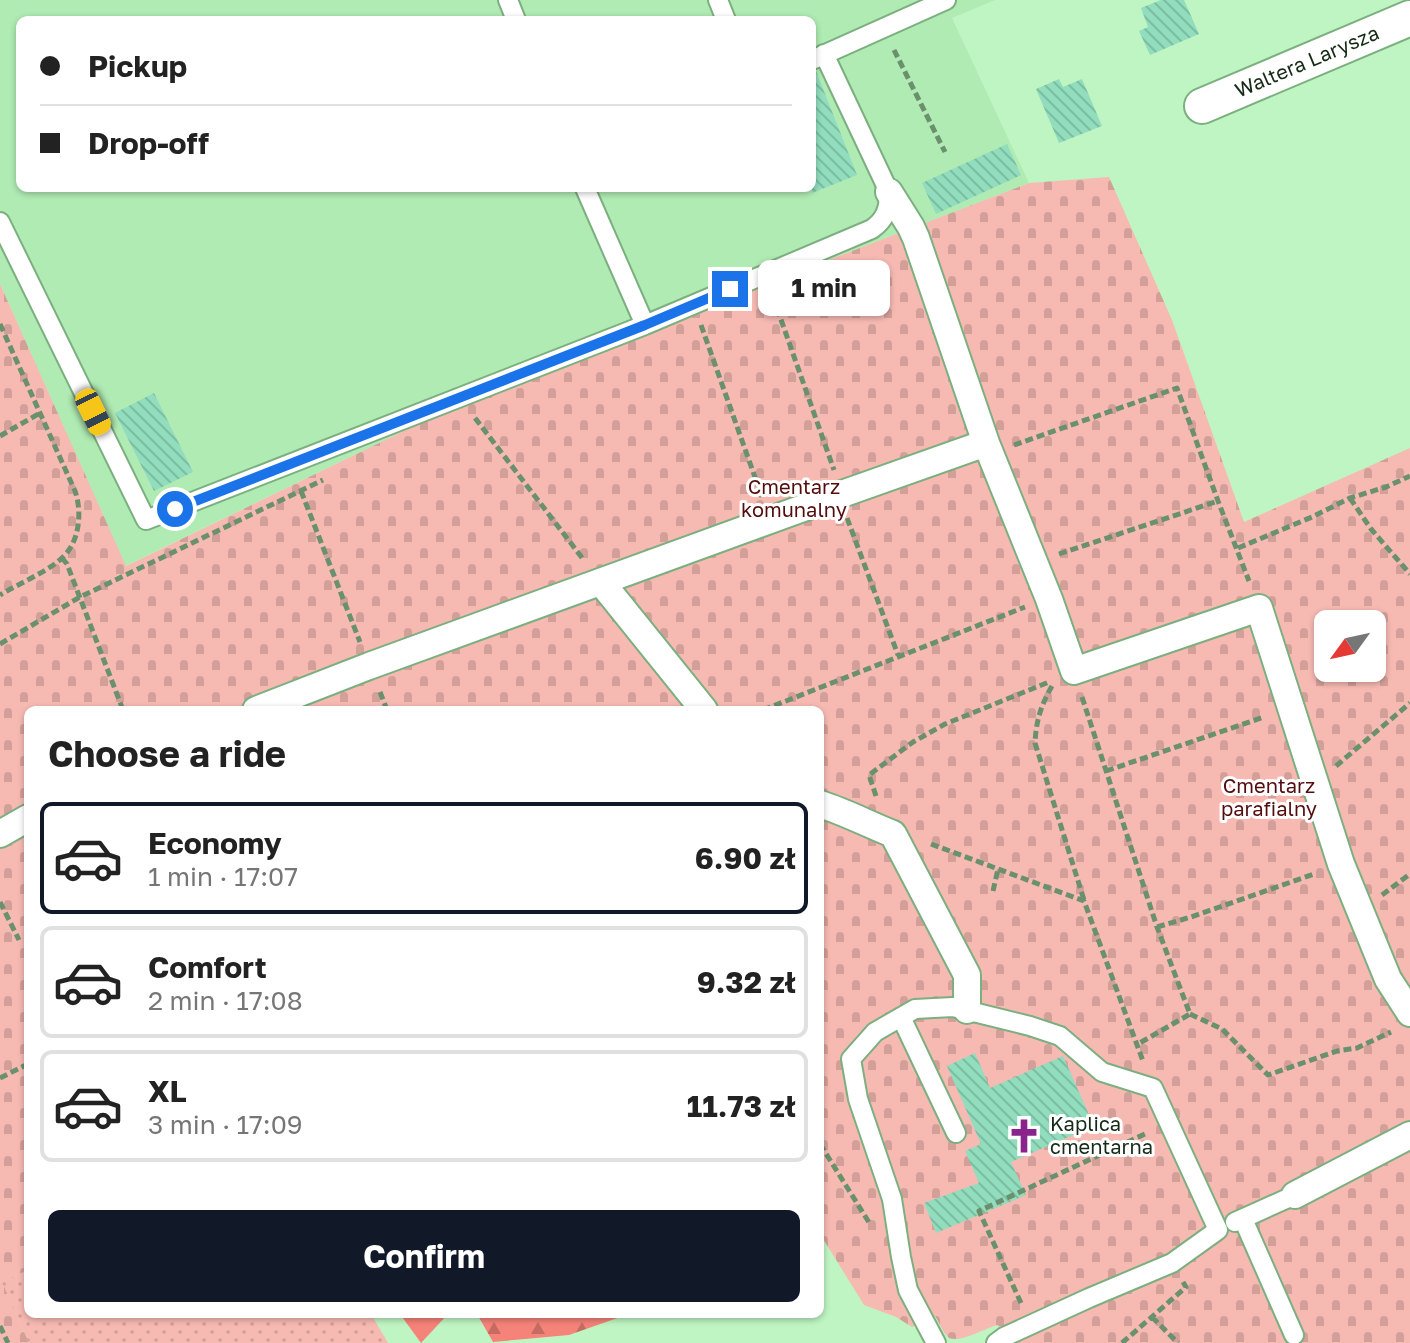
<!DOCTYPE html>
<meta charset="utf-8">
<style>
body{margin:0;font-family:"Golos Text",sans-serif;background:#f6f6f6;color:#222;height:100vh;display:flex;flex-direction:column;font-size:30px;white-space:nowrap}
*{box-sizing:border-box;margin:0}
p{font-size:26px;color:#767676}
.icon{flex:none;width:44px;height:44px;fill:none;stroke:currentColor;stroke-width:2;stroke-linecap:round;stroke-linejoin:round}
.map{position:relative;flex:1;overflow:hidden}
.sheet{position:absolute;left:24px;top:706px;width:800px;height:612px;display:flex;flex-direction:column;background:#fff;border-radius:12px;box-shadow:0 2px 6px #0004}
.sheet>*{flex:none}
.hud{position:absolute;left:16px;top:16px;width:800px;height:176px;border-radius:12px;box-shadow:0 2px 6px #0004;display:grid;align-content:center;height:176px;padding:0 24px;background:#fff}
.needle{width:52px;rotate:237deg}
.fabs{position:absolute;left:1314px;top:610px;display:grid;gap:16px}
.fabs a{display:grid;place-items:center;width:72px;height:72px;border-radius:12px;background:#fff;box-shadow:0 2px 6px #0004;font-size:40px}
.end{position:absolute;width:36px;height:36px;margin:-18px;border:10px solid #1a73e8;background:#fff;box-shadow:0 0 0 4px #fff}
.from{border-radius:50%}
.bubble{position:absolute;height:56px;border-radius:12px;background:#fff;box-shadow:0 2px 6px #0004;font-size:26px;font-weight:700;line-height:56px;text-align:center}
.car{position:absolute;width:24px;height:48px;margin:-24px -12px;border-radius:10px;box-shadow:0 0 6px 2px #0007;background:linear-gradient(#f5c518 24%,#345 0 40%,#f5c518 0 76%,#345 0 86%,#f5c518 0)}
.hud b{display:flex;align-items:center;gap:28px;height:76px;font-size:30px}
.hud b+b{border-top:2px solid #e0e0e0}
.hud i{width:20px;height:20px;background:#222}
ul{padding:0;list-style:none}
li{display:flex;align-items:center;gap:24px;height:112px;margin:0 16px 12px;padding:0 8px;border:4px solid #e0e0e0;border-radius:12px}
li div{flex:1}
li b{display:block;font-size:30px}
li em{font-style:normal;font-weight:700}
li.selected{border-color:#111827}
li>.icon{width:72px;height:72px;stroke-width:1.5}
h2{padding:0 24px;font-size:36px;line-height:96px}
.action{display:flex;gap:16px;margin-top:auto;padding:16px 24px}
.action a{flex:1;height:92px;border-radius:12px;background:#111827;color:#fff;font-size:32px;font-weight:700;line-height:92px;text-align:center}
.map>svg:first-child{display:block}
.built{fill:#b0ebb3;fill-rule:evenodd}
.grass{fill:url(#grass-dots)}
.forest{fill:url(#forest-firs)}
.cemetery{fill:url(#cemetery-stones);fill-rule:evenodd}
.building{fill:url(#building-back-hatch)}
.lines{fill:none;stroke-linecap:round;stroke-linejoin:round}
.service-casing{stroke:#7caf7f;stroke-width:22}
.pedestrian-casing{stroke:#7caf7f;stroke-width:30}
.minor-casing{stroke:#7caf7f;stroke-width:38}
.path{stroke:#6a906d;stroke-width:5;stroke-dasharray:8 4;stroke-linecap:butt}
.service{stroke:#fff;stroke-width:18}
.pedestrian{stroke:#fff;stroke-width:26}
.minor{stroke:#fff;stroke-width:34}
.route{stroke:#1a73e8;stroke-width:10}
.labels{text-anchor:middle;stroke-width:6;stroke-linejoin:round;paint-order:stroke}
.street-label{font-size:20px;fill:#152a17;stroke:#fff}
.park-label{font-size:20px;fill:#540d0d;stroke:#fff}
.poi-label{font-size:20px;fill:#152a17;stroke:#fff;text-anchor:start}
</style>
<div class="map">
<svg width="1410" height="1343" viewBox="0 0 1410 1343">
<defs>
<pattern id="grass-dots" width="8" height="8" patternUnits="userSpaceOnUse" patternTransform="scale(2)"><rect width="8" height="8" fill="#f7bab3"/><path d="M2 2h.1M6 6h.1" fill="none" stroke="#d3a099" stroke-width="1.8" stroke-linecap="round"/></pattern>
<pattern id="forest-firs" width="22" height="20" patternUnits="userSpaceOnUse" patternTransform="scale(2)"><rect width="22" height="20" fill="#f58379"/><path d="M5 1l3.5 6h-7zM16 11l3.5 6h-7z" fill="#c56b62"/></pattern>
<pattern id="cemetery-stones" width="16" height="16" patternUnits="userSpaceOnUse" patternTransform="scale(2)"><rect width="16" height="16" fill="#f7bab3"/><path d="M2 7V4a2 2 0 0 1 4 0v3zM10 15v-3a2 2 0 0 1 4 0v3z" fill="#d3a099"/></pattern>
<pattern id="building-back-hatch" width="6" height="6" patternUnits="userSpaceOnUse" patternTransform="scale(2)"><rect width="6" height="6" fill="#91ddbd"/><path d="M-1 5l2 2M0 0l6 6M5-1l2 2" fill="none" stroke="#7cbea2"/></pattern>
</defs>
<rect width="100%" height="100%" fill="#bff5c2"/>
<path class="built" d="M0,0H995L952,18L1029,183L480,394L125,566L0,284ZM20,20H812V188H20Z"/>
<path class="grass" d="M28,1270V1314H371L388,1343H29L1,1282Z"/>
<path class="forest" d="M400,1314H448L421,1343Z
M477,1314H626V1315L569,1335L493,1342Z"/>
<path class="cemetery" d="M1109,177L1172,320L1244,522L1410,448V1343H1007L998,1325C985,1328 961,1343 949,1338C943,1333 939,1322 935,1316L912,1327L896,1317L864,1305L820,1234V710H28V1270L2,1282L29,1343H0V284L126,566L480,394L1029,183ZM1328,624H1372V668H1328Z"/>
<path class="building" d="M1161,0H1184L1199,34L1150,55L1139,31L1148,27L1141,8Z
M816,71L857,175L812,193V72Z
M1059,79L1063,87L1082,79L1102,126L1059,143L1036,89Z
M1007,144L1021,175L936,214L922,183Z
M154,393L193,472L154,491L115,413Z
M975,1053L990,1088L1063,1056L1094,1126L1011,1162L1026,1195L936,1233L924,1203L979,1183L965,1151L981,1144L947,1066Z"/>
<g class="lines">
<g class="service-casing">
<path id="service" d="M508,0L516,20
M718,0L726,20
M812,60L946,0
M585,188L645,325
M0,222L146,520L645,325L872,229C886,219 889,208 889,192L824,54
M901,1017L956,1133
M1243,1219L1294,1335
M1235,1222L1295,1195
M936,1343L908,1290L901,1257L892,1199L858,1099L851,1059L875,1032L915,1009L953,1007L1030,1026L1060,1036L1102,1072L1153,1088L1218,1230L1172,1263L1089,1298L1004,1337L996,1343"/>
</g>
<g class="pedestrian-casing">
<path id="pedestrian" d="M889,192L911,227L916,238L986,443
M601,582L704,710
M256,710L369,666L839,495L986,443L1049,599L1074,671L1259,608L1341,864L1388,979L1410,1013
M820,804C845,812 868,824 893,834L967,975V1010
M0,834L28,818
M1295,1195L1410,1135"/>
</g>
<g class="minor-casing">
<g id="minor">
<path id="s1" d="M1202,106L1410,18"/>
</g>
</g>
<path class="path" d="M894,50L945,152
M773,297L834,470
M0,324L75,491C82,511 80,540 64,556C51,570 18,584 0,595
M701,325L762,497
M475,418L583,559
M0,436L40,413
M1014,445L1177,388L1218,501L1249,581
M301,491L360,642
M1350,498L1371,529L1410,574
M847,518L898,655
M1238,548L1312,517L1350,498L1386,487L1410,476
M1059,554L1218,501
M62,558L67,564L123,710
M0,644L80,597L323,480
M1052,686C1041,705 1036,721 1035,743L1084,900
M380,692L387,710
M1082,697L1157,927L1190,1014L1138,1044
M763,710L1025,607
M1336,766L1410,703
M1106,771L1264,717
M876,796L869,775L913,742L945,724L1049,682
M931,844L1084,901L1143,1061
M993,891L998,869
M1382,895L1410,874
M0,902L19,940
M1157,927L1191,917L1314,874
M1190,1014L1222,1029L1268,1075L1337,1051L1357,1048L1391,1032
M0,1078L28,1064
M820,1144L870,1224
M1021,1303L979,1211L1147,1133
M1152,1317L1178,1343
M0,1326L8,1343
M1122,1343L1186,1287L1183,1282"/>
<use href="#service" class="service"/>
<use href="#pedestrian" class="pedestrian"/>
<use href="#minor" class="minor"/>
</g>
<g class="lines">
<path class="route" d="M175,509L645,325L730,289"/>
</g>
<defs>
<g id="church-bare" transform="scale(2.76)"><path d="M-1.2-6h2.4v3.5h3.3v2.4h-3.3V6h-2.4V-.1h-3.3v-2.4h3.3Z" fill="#88248c" stroke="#fff" stroke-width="2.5" paint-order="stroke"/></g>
</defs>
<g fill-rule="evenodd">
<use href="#church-bare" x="1024" y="1136"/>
</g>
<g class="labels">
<g class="street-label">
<text dy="7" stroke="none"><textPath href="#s1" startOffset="114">Waltera Larysza</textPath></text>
</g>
<g class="park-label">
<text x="794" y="494">Cmentarz<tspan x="794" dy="23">komunalny</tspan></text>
<text x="1269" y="793">Cmentarz<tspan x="1269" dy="23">parafialny</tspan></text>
</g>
<g class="poi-label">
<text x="1050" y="1131">Kaplica<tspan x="1050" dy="23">cmentarna</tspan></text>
</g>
</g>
</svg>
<div class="fabs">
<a><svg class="needle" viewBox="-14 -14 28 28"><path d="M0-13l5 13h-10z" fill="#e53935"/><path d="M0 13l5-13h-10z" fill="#767676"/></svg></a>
</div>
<i class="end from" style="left:175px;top:509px"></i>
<i class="end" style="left:730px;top:289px"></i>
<div class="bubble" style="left:758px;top:260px;width:132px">1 min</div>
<i class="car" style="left:93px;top:412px;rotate:154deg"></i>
<div class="hud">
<b><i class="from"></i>Pickup</b>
<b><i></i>Drop-off</b>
</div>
<section class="sheet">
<h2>Choose a ride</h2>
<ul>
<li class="selected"><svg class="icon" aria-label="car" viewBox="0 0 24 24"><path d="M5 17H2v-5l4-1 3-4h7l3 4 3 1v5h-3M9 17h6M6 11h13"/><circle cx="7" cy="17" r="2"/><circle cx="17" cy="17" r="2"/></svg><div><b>Economy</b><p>1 min · 17:07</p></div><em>6.90 zł</em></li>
<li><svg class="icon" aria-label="car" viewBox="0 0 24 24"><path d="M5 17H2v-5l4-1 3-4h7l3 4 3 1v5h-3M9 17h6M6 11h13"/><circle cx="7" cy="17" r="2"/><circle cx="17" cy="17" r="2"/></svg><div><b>Comfort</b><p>2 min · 17:08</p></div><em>9.32 zł</em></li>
<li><svg class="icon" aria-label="car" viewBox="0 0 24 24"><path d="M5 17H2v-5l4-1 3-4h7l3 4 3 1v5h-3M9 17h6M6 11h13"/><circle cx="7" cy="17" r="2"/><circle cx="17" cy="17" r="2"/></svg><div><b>XL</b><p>3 min · 17:09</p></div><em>11.73 zł</em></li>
</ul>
<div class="action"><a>Confirm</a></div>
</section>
</div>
